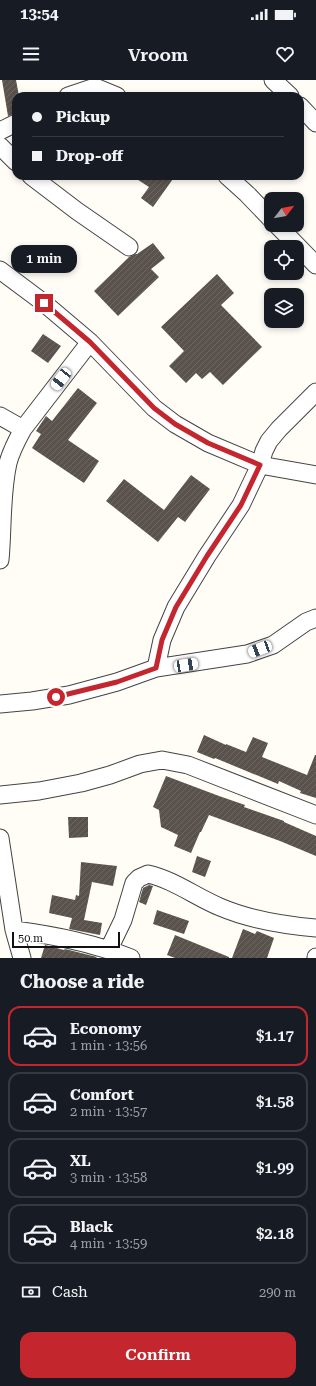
<!DOCTYPE html>
<meta charset="utf-8">
<style>
body{margin:0;font-family:"Roboto Serif",serif;background:#20242c;color:#f1f3f6;height:100vh;display:flex;flex-direction:column;font-size:15px;white-space:nowrap}
*{box-sizing:border-box;margin:0}
p{font-size:13px;color:#9ea1a6}
.icon{flex:none;width:22px;height:22px;fill:none;stroke:currentColor;stroke-width:2;stroke-linecap:round;stroke-linejoin:round}
.map{position:relative;height:878px;overflow:hidden}
.side{display:flex;flex-direction:column;background:#171b24;flex:1}
.side>*{flex:none}
.top-card{position:absolute;left:12px;top:12px;width:292px;height:88px;border-radius:12px;box-shadow:0 2px 6px #0003;display:grid;align-content:center;height:88px;padding:0 20px;background:#171b24}
.needle{width:26px;rotate:59deg}
.fabs{position:absolute;left:264px;top:112px;display:grid;gap:8px}
.fabs a{display:grid;place-items:center;width:40px;height:40px;border-radius:8px;background:#171b24;box-shadow:0 2px 6px #0003;font-size:20px}
.scale{position:absolute;left:12px;bottom:10px;width:108px;box-sizing:border-box;padding-left:4px;border:2px solid #111;border-top:0;font-size:11px;line-height:14px;white-space:nowrap;color:#111;-webkit-text-stroke:3px #fff;paint-order:stroke}
.end{position:absolute;width:18px;height:18px;margin:-9px;border:5px solid #c4262e;background:#fff;box-shadow:0 0 0 2px #fff}
.from{border-radius:50%}
.bubble{position:absolute;height:28px;border-radius:12px;background:#171b24;box-shadow:0 2px 6px #0003;font-size:13px;font-weight:600;line-height:28px;text-align:center}
.car{position:absolute;width:12px;height:24px;margin:-12px -6px;border-radius:5px;box-shadow:0 0 3px 1px #0007;background:linear-gradient(#fff 24%,#345 0 40%,#fff 0 76%,#345 0 86%,#fff 0)}
.top-card b{display:flex;align-items:center;gap:14px;height:38px;font-size:15px}
.top-card b+b{border-top:1px solid #363941}
.top-card i{width:10px;height:10px;background:#f1f3f6}
ul{padding:0;list-style:none}
li{display:flex;align-items:center;gap:12px;height:60px;margin:0 8px 6px;padding:0 12px;border:2px solid #363941;border-radius:12px}
li div{flex:1}
li b{display:block;font-size:15px}
li em{font-style:normal;font-weight:600}
li.current{border-color:#c4262e}
li>.icon{width:36px;height:36px;stroke-width:1.5}
h2{padding:0 20px;font-size:18px;line-height:48px}
.pay{display:flex;align-items:center;gap:10px;height:44px;padding:0 20px;font-size:15px}
.pay p{margin-inline-start:auto}
.cta{display:flex;gap:8px;margin-top:auto;padding:8px 20px}
.cta a{flex:1;height:46px;border-radius:12px;background:#c4262e;color:#fff;font-size:16px;font-weight:600;line-height:46px;text-align:center}
.status{display:flex;justify-content:space-between;align-items:center;height:28px;padding:0 20px;background:#171b24;direction:ltr}
.status svg{height:11px;fill:currentColor}
header{display:flex;justify-content:space-between;align-items:center;height:52px;padding:0 20px;background:#171b24;font-size:18px;font-weight:600}
.map>svg:first-child{display:block}
.building{fill:url(#building-hatch)}
.lines{fill:none;stroke-linecap:round;stroke-linejoin:round}
.minor-casing{stroke:#444;stroke-width:19}
.minor{stroke:#fff;stroke-width:17}
.route{stroke:#c4262e;stroke-width:5}
</style>
<div class="status"><b>13:54</b><svg viewBox="0 0 49 12"><path d="M0 12V9h3v3zM5 12V6h3v6zM10 12V3h3v9zM15 12V0h3v12zM26 1h20v11H26zM47 4h2v5h-2z"/></svg></div>
<header><svg class="icon" aria-label="menu" viewBox="0 0 24 24"><path d="M4 6h16M4 12h16M4 18h16"/></svg>Vroom<svg class="icon" aria-label="heart" viewBox="0 0 24 24"><path d="M12 20l-8-8c-3-5 5-10 8-4 3-6 11-1 8 4z"/></svg></header>
<div class="map">
<svg width="316" height="878" viewBox="0 0 316 878">
<defs>
<pattern id="building-hatch" width="6" height="6" patternUnits="userSpaceOnUse"><rect width="6" height="6" fill="#5a524d"/><path d="M-1 1l2-2M0 6l6-6M5 7l2-2" fill="none" stroke="#6d6662"/></pattern>
</defs>
<rect width="100%" height="100%" fill="#fffdf5"/>
<path class="building" d="M2,0H16L19,16H16V33L8,36Z
M132,96H175L153,127L141,118L149,107Z
M153,163L165,178L151,189L159,197L118,236L94,211L129,177L136,174H137Z
M217,194L234,213L221,225L262,267L223,305L210,292L202,299L196,293L186,303L169,286L184,271L161,247Z
M43,254L61,266L48,283L31,271Z
M78,308L97,323L68,360L99,381L84,403L32,368L41,354L36,351L46,336L52,341Z
M191,395L210,409L185,442L178,437L158,462L106,421L124,399L164,430Z
M204,655L226,665V664L246,672L253,657L268,663L262,677L307,695L315,675H316V718L300,713L301,711L279,701L278,704L215,678L214,679L197,672Z
M166,696L219,716L245,725L244,727L284,741V742L316,756V776L280,761L209,735L201,752H200L191,773L174,766L178,755L161,747L159,730L153,727Z
M68,737H88V757L69,758Z
M197,776L211,781L205,797L192,792Z
M81,782L117,786L113,806L92,802L84,840L102,843L100,855L69,849L72,838L49,833L52,815L75,820L76,815L79,816Z
M149,805L153,806L146,825L139,822L143,808Z
M157,830L189,841L184,854L153,844Z
M243,849L255,854L257,851L274,858L267,878H232Z
M175,855L229,877V878H175L167,875Z
M45,865L64,870L65,869L97,877L96,878H41Z"/>
<g class="lines">
<g class="minor-casing">
<path id="minor" d="M273,0L290,16
M68,16L95,7L117,16
M300,26L316,43
M0,51L16,43
M0,66L16,82
M31,96L77,131L129,167
M227,96L247,114L271,139
M277,145L316,185
M0,190L44,223L90,262L154,328L175,344L208,363L260,385L316,395
M0,336L23,349
M0,480C3,448 1,414 8,383C11,371 17,360 23,349L90,262
M156,588L162,560L176,527L207,476L241,425L260,385L264,371L269,361L279,349L316,312
M0,624L32,621L69,615L117,602L156,588L247,574L273,565L306,542L316,538
M0,715L39,711L81,703L110,695L140,684L162,680L188,685L316,735
M0,758L14,850L22,878
M14,850C54,855 93,863 131,878
M109,869L123,840L134,803L139,798L148,794C174,800 196,817 220,827C250,840 283,845 316,848
M316,878V877"/>
</g>
<use href="#minor" class="minor"/>
</g>
<g class="lines">
<path class="route" d="M44,223L90,262L154,328L175,344L208,363L260,385L241,425L207,476L176,527L162,560L156,588L117,602L56,617"/>
</g>
</svg>
<div class="fabs">
<a><svg class="needle" viewBox="-14 -14 28 28"><path d="M0-13l5 13h-10z" fill="#e53935"/><path d="M0 13l5-13h-10z" fill="#9ea1a6"/></svg></a>
<a><svg class="icon" aria-label="locate" viewBox="0 0 24 24"><circle cx="12" cy="12" r="6"/><path d="M12 2v4M12 18v4M2 12h4M18 12h4"/></svg></a>
<a><svg class="icon" aria-label="layers" viewBox="0 0 24 24"><path d="M12 4l9 5-9 5-9-5zM3 14l9 5 9-5"/></svg></a>
</div>
<div class="scale">50 m</div>
<i class="end from" style="left:56px;top:617px"></i>
<i class="end" style="left:44px;top:223px"></i>
<div class="bubble" style="left:11px;top:165px;width:66px">1 min</div>
<i class="car" style="left:61px;top:299px;rotate:218deg"></i>
<i class="car" style="left:260px;top:569px;rotate:249deg"></i>
<i class="car" style="left:186px;top:585px;rotate:81deg"></i>
<div class="top-card">
<b><i class="from"></i>Pickup</b>
<b><i></i>Drop-off</b>
</div>
</div>
<section class="side">
<h2>Choose a ride</h2>
<ul>
<li class="current"><svg class="icon" aria-label="car" viewBox="0 0 24 24"><path d="M5 17H2v-5l4-1 3-4h7l3 4 3 1v5h-3M9 17h6M6 11h13"/><circle cx="7" cy="17" r="2"/><circle cx="17" cy="17" r="2"/></svg><div><b>Economy</b><p>1 min · 13:56</p></div><em>$1.17</em></li>
<li><svg class="icon" aria-label="car" viewBox="0 0 24 24"><path d="M5 17H2v-5l4-1 3-4h7l3 4 3 1v5h-3M9 17h6M6 11h13"/><circle cx="7" cy="17" r="2"/><circle cx="17" cy="17" r="2"/></svg><div><b>Comfort</b><p>2 min · 13:57</p></div><em>$1.58</em></li>
<li><svg class="icon" aria-label="car" viewBox="0 0 24 24"><path d="M5 17H2v-5l4-1 3-4h7l3 4 3 1v5h-3M9 17h6M6 11h13"/><circle cx="7" cy="17" r="2"/><circle cx="17" cy="17" r="2"/></svg><div><b>XL</b><p>3 min · 13:58</p></div><em>$1.99</em></li>
<li><svg class="icon" aria-label="car" viewBox="0 0 24 24"><path d="M5 17H2v-5l4-1 3-4h7l3 4 3 1v5h-3M9 17h6M6 11h13"/><circle cx="7" cy="17" r="2"/><circle cx="17" cy="17" r="2"/></svg><div><b>Black</b><p>4 min · 13:59</p></div><em>$2.18</em></li>
</ul>
<div class="pay"><svg class="icon" aria-label="cash" viewBox="0 0 24 24"><path d="M3 7h18v10H3z"/><circle cx="12" cy="12" r="2"/></svg>Cash<p>290 m</p></div>
<div class="cta"><a>Confirm</a></div>
</section>
